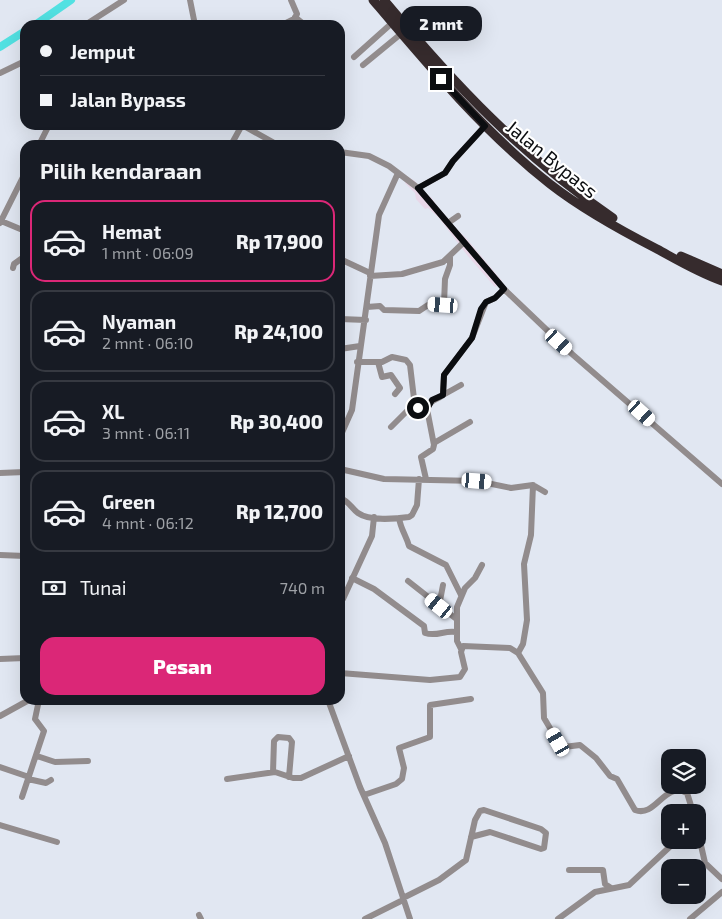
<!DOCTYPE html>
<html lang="id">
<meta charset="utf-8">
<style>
body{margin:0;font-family:"Exo 2",sans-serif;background:#20242c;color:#f1f3f6;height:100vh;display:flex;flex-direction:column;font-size:19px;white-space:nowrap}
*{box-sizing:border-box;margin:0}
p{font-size:16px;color:#9ea1a6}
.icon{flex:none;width:28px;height:28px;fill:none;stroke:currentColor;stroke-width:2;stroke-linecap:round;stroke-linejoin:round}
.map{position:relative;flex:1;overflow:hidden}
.details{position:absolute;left:20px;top:140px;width:325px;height:565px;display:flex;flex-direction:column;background:#171b24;border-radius:15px;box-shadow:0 5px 20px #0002}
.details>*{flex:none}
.hud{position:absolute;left:20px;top:20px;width:325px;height:110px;border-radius:15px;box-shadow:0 5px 20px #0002;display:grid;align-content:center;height:110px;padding:0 20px;background:#171b24}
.controls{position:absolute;left:661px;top:749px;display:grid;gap:10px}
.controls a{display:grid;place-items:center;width:45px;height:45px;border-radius:10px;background:#171b24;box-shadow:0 5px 20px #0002;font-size:25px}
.end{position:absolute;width:22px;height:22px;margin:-11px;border:6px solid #0b0d10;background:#fff;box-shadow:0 0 0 2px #fff}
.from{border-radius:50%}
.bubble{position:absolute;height:35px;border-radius:15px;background:#171b24;box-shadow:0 5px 20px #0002;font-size:16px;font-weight:800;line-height:35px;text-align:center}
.car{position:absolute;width:15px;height:30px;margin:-15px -8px;border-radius:6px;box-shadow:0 0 4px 1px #0007;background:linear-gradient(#fff 24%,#345 0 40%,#fff 0 76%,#345 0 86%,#fff 0)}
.hud b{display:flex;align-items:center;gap:18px;height:48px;font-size:19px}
.hud b+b{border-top:1px solid #363941}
.hud i{width:12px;height:12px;background:#f1f3f6}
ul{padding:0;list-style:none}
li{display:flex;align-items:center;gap:15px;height:82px;margin:0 10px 8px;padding:0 10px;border:2px solid #363941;border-radius:15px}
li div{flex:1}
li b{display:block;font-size:19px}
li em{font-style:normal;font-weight:800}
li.selected{border-color:#db2777}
li>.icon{width:45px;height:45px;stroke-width:1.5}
h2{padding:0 20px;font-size:22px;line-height:60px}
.pay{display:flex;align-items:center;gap:12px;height:55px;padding:0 20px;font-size:19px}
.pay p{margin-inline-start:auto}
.primary-button{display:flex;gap:10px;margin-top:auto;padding:10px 20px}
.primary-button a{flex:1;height:58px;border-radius:15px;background:#db2777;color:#fff;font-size:20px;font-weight:800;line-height:58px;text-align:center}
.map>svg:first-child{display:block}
.commercial{fill:#e8d7e8}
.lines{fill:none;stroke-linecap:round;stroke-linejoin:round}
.river{stroke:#52e1e2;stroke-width:8}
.minor{stroke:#928c8d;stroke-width:6}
.highway{stroke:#362b2d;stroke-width:9}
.route{stroke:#0b0d10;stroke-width:6}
.labels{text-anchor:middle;stroke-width:4.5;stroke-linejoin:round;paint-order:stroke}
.street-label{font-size:19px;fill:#0b0d10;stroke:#fff}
</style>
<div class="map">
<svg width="722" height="919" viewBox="0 0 722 919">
<rect width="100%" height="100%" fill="#e1e7f2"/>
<path class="commercial" d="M408,177L415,181L427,196L431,197L444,216L467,239L502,281L495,287L467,255L439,218L428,208L425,209L416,199L415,193L405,183Z"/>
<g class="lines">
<path class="river" d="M35,25L71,0
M0,47L25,31"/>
<path class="minor" d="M190,0L195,25
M295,17L305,25
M85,25L124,0
M282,25L294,19L297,14L291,0
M354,57L392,23
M363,65L402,33
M0,73L25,61
M242,125L278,145
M39,145L49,125
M231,145L242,125
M340,152L369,156L389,166L418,188L504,289L572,354L722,484
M418,188L445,173L453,161L485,126
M1,221L25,231
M0,223L25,173
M448,223L458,216
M340,259L370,273
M13,268L14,264L25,256
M370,276L402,274L443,262L463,243
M367,307L380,306L384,310L419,311L428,305L444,304L445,279L450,265V257
M340,319L366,320
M340,349L360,346
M357,362H382L392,357L406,360L410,365L415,407L427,409
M378,362L382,377L391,375L400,388L395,394
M443,395L461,385
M391,427L407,411L416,408
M340,437L352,410L379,215L398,173
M434,443L470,422
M340,469L384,479L477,481L511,488L533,485L545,492
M0,473L25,472
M426,479L421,457L433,449L434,445L427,409C431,399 435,401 443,395L444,375L472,338L486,302L495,298L504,289
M340,498C349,501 351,508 358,513C369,521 395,519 409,517L412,515L417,505L419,479
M399,518C401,530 406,535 409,546L446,565L461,595
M0,555L25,556
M352,578L374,589L424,626L425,633C437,637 444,630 456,632
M408,581L455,618
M343,599L372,536L374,517
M439,606L443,585
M461,649L457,641V607L465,588L475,578L482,565
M518,653L523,644L527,620L524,564L531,535L533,485
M0,659L25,658
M340,673L430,680L460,677L465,669L461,652L463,646L510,648L518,653L543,693L544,718L560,745L564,747L580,745L596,758L610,776L617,779L635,810C656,818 664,781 687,793L693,812
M328,700L360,787L385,843L410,919
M0,716L29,700
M37,756L55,762L88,761
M0,767L29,777
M273,772L274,741L278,737L289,738L292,742L289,777
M28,779L46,783L51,780
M227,779L275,772L293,778H301L349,756
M364,795L396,784L402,779L404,768L399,748L430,737V705L471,699
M22,797L44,731L35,719L39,700
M0,825L57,842
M698,832L705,863L722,879
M569,870H603L605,884L611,888
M403,898L439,880L466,860L475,820L480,811L484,810L541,829L546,833L544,848L541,849L490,832L471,837
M199,915L201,919
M365,919L403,900
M558,919L595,892L629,885L677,840
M690,919L722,892"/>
<path class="highway" d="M373,0C428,65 483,131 550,184C582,209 620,230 657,249C679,261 699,273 722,281
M384,0C456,86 520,154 613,218
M681,256L722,274"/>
</g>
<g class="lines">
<path class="route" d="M418,408L427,409L432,400L443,395L444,375L472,338L481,309L486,302L495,298L504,289L418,188L445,173L453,161L485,126L441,79"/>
</g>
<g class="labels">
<g class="street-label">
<text transform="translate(552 159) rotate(39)" y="7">Jalan Bypass</text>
</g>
</g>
</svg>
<div class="controls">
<a><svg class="icon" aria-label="layers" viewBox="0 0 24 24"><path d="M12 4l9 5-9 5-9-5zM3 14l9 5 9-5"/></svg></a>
<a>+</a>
<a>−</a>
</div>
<i class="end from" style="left:418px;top:408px"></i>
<i class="end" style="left:441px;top:79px"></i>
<div class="bubble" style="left:400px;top:6px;width:82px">2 mnt</div>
<i class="car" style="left:443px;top:305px;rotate:274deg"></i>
<i class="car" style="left:559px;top:342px;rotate:132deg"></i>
<i class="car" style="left:642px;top:413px;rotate:132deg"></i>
<i class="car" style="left:477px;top:481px;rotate:95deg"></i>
<i class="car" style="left:439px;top:606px;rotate:309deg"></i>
<i class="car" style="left:558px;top:742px;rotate:330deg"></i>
<div class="hud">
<b><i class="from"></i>Jemput</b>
<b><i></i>Jalan Bypass</b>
</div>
<section class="details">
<h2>Pilih kendaraan</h2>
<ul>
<li class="selected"><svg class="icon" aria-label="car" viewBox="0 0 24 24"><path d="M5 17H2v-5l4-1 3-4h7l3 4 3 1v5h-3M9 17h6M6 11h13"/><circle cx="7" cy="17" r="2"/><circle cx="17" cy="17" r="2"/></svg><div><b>Hemat</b><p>1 mnt · 06:09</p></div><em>Rp 17,900</em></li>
<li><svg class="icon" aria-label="car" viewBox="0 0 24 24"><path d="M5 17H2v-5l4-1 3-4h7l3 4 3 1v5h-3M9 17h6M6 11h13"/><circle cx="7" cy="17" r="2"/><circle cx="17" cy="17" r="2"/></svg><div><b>Nyaman</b><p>2 mnt · 06:10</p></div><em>Rp 24,100</em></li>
<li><svg class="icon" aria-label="car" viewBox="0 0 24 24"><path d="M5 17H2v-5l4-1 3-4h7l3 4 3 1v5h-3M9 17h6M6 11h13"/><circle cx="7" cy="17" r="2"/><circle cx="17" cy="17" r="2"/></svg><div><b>XL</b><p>3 mnt · 06:11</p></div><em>Rp 30,400</em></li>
<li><svg class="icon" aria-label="car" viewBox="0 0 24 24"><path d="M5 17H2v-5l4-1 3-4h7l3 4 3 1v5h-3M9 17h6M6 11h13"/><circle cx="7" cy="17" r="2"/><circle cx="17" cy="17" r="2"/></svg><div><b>Green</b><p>4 mnt · 06:12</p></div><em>Rp 12,700</em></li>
</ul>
<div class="pay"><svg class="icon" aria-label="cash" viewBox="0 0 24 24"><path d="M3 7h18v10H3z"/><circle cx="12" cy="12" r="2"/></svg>Tunai<p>740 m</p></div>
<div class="primary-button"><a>Pesan</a></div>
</section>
</div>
